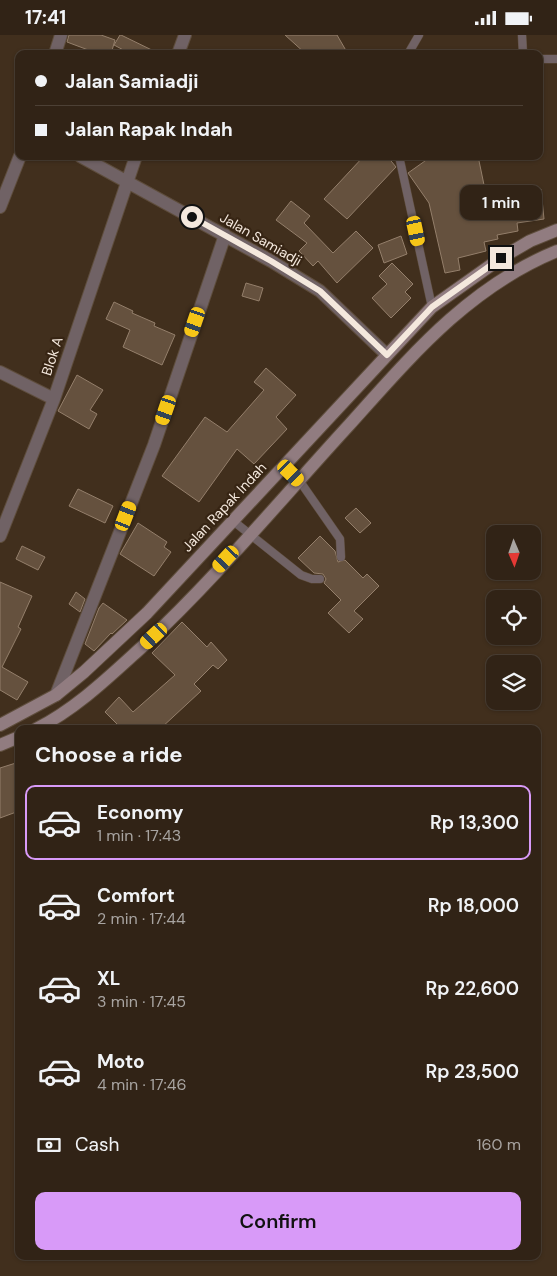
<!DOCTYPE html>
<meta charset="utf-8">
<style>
body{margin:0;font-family:"DM Sans",sans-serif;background:#392b1f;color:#f1f3f6;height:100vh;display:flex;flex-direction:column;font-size:19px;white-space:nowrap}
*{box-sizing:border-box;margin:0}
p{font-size:16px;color:#a8a4a1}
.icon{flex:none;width:28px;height:28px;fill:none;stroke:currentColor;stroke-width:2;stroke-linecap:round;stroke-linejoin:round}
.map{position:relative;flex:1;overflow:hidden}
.sheet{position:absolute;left:15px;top:690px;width:526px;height:535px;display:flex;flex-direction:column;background:#312316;border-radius:10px;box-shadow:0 1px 4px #0004,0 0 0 1px #4c4035}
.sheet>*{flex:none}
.banner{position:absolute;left:15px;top:15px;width:528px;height:110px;border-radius:10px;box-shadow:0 1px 4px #0004,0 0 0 1px #4c4035;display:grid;align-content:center;height:110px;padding:0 20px;background:#312316}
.needle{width:32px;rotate:178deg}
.buttons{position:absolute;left:486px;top:490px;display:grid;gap:10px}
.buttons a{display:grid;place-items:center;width:55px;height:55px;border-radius:10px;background:#312316;box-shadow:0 1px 4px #0004,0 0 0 1px #4c4035;font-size:25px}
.end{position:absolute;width:22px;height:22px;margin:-11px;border:6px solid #f4e8dd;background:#111;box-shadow:0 0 0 2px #111}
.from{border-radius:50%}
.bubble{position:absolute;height:35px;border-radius:10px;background:#312316;box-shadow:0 1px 4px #0004,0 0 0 1px #4c4035;font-size:16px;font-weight:600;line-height:35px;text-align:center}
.car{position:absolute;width:15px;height:30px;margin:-15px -8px;border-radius:6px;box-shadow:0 0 4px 1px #0007;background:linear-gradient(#f5c518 24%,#345 0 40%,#f5c518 0 76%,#345 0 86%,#f5c518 0)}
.banner b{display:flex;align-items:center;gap:18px;height:48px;font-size:19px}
.banner b+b{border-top:1px solid #4c4035}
.banner i{width:12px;height:12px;background:#f1f3f6}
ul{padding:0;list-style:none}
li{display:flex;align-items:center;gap:15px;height:75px;margin:0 10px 8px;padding:0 10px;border:2px solid transparent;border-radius:10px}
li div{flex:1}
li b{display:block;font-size:19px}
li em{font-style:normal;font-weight:600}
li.on{border-color:#d89af8}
li>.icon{width:45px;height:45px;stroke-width:1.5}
h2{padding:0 20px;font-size:22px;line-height:60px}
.pay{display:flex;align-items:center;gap:12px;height:55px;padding:0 20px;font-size:19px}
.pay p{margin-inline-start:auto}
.cta{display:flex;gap:10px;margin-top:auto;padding:10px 20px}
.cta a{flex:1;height:58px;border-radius:10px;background:#d89af8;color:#111;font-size:20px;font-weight:600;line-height:58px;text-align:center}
.status{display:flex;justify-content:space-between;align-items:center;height:35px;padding:0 25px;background:#312316;direction:ltr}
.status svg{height:14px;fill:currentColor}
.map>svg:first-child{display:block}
.building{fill:#65513e;stroke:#947f6b}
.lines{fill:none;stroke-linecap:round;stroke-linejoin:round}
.service-casing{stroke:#5e4d3c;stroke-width:9}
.minor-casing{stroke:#5e4d3c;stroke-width:14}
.secondary-casing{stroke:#5e4d3c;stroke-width:14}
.service{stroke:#706265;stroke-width:8}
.minor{stroke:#706265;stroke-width:12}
.secondary{stroke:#917c80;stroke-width:12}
.route{stroke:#f4e8dd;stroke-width:6}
.labels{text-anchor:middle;stroke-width:4.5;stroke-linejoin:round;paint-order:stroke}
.street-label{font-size:14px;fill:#f4e8dd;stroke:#372514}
</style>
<div class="status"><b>17:41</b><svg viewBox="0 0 49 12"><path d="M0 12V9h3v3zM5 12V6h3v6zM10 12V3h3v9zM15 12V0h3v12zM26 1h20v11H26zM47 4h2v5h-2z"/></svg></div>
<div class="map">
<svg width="557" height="1241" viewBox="0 0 557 1241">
<rect width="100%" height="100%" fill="#412f1d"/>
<path class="building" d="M69,0H101L115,5L111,19H99L67,7Z
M120,0H121L160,19H131L114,10Z
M285,0H337L348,19H306Z
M364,121H387L396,132L347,184L324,164Z
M432,121H478L489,174L526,168L525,156L541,154L544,184L517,188L518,196L497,200L498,204L484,207L486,216L458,223L460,235L445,238L429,168L408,138Z
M291,166L310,181L304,188L333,218L356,196L373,213L337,248L318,226L313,231L299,216L307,208L276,185Z
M401,201L407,219L384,228L378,210Z
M392,228L413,249L405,257L411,263L391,283L372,263L387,249L379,241Z
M246,248L263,253L259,266L242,261Z
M114,267L133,276L132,278L155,288L154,291L175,300L162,330L123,312L130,295L106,284Z
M266,333L296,360L276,382L287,394L254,429L237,414L199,467L162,441L205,382L227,397L264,355L254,347Z
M77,340L103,355L90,375L97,379L89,394L58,376Z
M78,454L113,471L105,488L69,471Z
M356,473L371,488L360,498L345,483Z
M138,488L167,507L164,512L171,517L154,541L120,519Z
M320,501L335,516L338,527L345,525L363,543L367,539L379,551L354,576L363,584L349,598L328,578L341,565L324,548L326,544L323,539L314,538L298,523Z
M22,511L45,522L38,535L16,524Z
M0,547L32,561L18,592L21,594L2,632L28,647L17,665L0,655Z
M76,557L85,564L80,577L69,569Z
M103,568L127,585L112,599L111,598L94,616L85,609L99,573Z
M182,587L207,612L211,607L227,625L218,634L213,630L194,649L201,656L160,694H122L105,677L119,662L133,677L175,640L152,618Z
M19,727V776L0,783V733Z"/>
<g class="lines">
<g class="service-casing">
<path id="service" d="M522,0L523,19
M408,19L419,0
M539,24H557
M399,121L432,272
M283,430L299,445L340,504L341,522
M232,485L301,540L312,544H320"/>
</g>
<g class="minor-casing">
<path id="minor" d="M55,19L61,0
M178,19L185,0
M80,121L271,226L320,256L387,320
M0,172L20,121
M0,337L54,364
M0,501L54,364L136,121
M56,660L154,410L225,200"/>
</g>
<g class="secondary-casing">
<path id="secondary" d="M0,690L56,660L84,637L147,578L432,272L501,223L530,206L557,195
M36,694C76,674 110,641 143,611C217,542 282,463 350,389C412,320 469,252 557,216
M0,710L19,702"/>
</g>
<use href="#service" class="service"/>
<use href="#minor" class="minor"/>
<use href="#secondary" class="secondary"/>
</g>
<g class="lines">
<path class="route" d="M192,182L271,226L320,256L387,320L432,272L501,223"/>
</g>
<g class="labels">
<g class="street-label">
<text transform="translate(261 204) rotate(30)" y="5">Jalan Samiadji</text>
<text transform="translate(52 321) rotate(-72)" y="5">Blok A</text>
<text transform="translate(224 472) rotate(-47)" y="5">Jalan Rapak Indah</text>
</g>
</g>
</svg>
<div class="buttons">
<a><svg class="needle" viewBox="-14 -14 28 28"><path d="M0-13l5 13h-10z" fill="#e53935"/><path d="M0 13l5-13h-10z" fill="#a8a4a1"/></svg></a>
<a><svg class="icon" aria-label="locate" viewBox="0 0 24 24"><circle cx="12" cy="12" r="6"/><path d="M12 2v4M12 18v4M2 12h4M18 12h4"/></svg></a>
<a><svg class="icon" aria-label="layers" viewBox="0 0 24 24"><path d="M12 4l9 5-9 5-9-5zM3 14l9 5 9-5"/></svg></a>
</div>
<i class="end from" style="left:192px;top:182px"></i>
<i class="end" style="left:501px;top:223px"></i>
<div class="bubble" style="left:460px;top:150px;width:82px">1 min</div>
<i class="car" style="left:416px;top:196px;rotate:168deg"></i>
<i class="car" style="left:195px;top:287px;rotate:199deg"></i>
<i class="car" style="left:166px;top:375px;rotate:199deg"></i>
<i class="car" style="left:291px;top:438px;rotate:135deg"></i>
<i class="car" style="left:126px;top:481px;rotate:21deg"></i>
<i class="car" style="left:226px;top:524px;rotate:223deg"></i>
<i class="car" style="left:154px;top:601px;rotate:227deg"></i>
<div class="banner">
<b><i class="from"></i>Jalan Samiadji</b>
<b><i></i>Jalan Rapak Indah</b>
</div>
<section class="sheet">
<h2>Choose a ride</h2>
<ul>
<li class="on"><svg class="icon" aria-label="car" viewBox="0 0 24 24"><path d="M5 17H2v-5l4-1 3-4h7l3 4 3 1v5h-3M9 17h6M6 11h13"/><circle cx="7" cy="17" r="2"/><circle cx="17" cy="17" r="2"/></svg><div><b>Economy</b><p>1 min · 17:43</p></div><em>Rp 13,300</em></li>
<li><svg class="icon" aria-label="car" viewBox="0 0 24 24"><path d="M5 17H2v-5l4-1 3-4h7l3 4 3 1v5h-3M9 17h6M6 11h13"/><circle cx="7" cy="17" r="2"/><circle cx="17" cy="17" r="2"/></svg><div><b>Comfort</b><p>2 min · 17:44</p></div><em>Rp 18,000</em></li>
<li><svg class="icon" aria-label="car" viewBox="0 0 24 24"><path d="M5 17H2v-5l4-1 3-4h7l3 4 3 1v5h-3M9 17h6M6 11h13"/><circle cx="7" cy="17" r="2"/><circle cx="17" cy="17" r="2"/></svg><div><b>XL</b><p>3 min · 17:45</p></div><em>Rp 22,600</em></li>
<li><svg class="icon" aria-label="car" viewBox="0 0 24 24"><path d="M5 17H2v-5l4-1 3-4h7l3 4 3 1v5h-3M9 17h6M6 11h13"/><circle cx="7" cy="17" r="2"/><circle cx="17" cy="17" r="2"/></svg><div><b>Moto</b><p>4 min · 17:46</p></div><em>Rp 23,500</em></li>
</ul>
<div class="pay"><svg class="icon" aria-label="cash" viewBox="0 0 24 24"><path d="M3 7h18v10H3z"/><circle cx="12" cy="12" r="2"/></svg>Cash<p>160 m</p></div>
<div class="cta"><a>Confirm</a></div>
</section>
</div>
